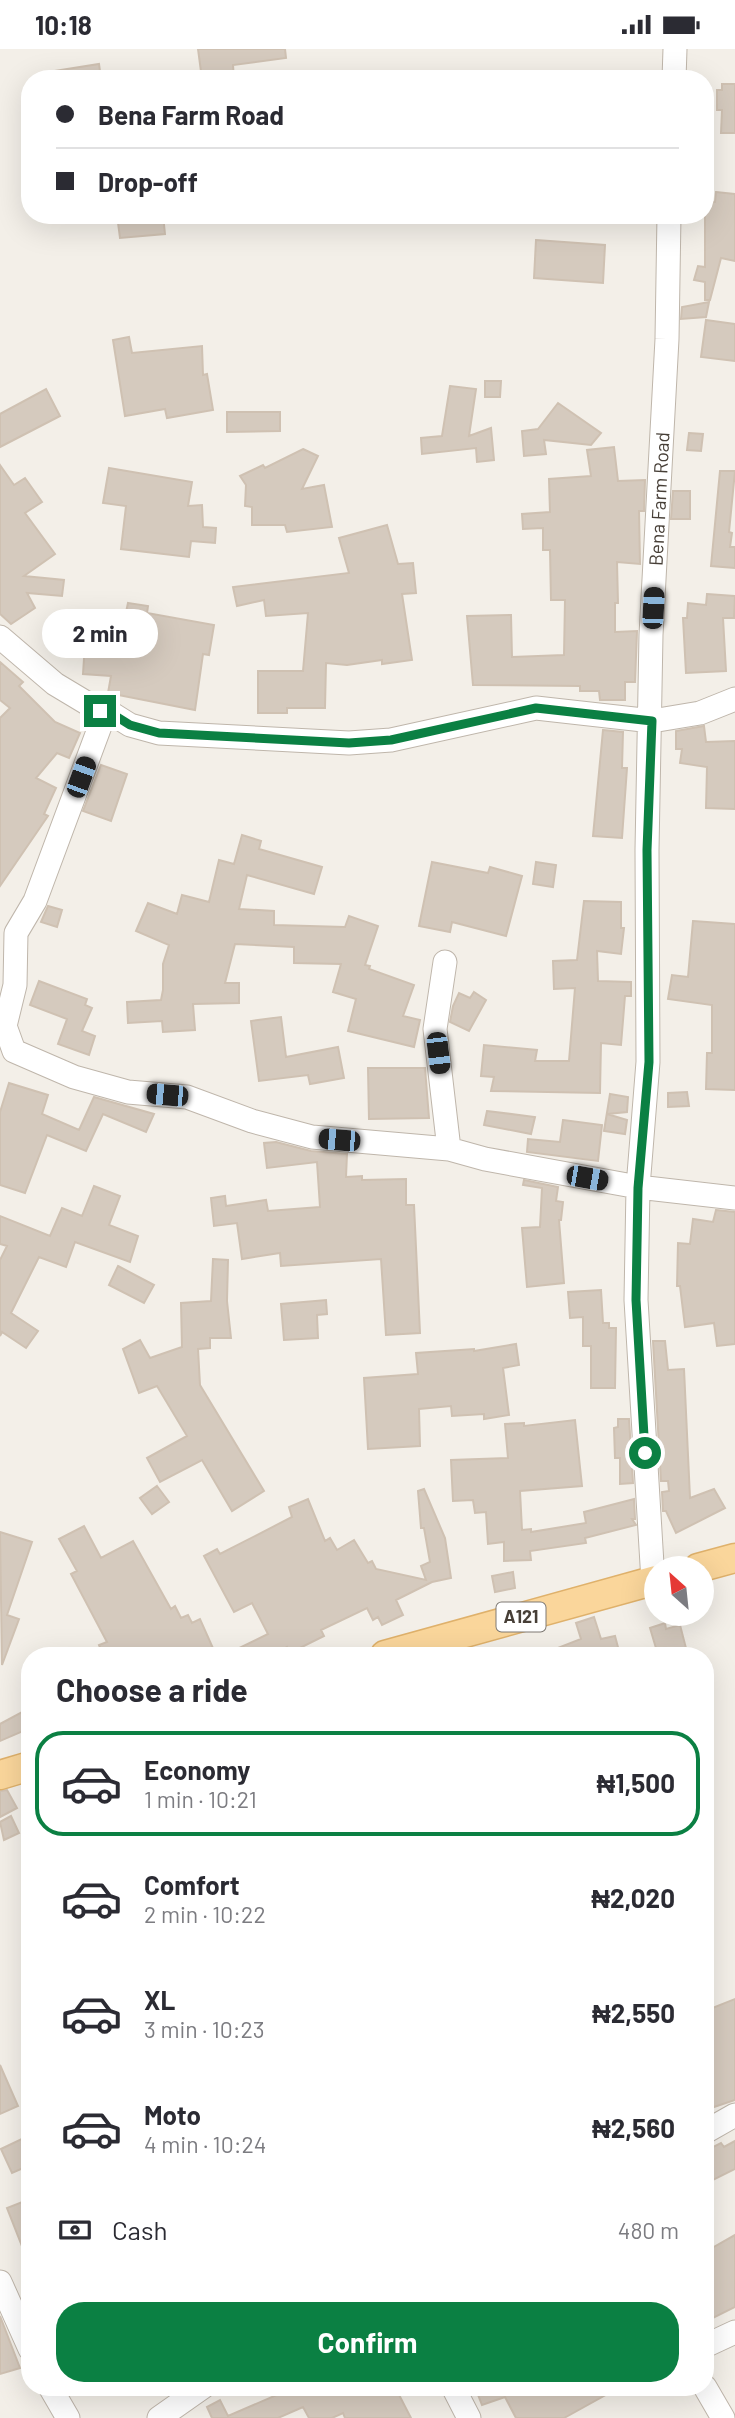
<!DOCTYPE html>
<meta charset="utf-8">
<style>
body{margin:0;font-family:Barlow,sans-serif;background:#f7f7f7;color:#2b2b33;height:100vh;display:flex;flex-direction:column;font-size:26px;white-space:nowrap}
*{box-sizing:border-box;margin:0}
p{font-size:23px;color:#7c7c81}
.icon{flex:none;width:38px;height:38px;fill:none;stroke:currentColor;stroke-width:2;stroke-linecap:round;stroke-linejoin:round}
.map{position:relative;flex:1;overflow:hidden}
.side{position:absolute;left:21px;top:1598px;width:693px;height:749px;display:flex;flex-direction:column;background:#fff;border-radius:28px;box-shadow:0 7px 28px #0002}
.side>*{flex:none}
.top-card{position:absolute;left:21px;top:21px;width:693px;height:154px;border-radius:28px;box-shadow:0 7px 28px #0002;display:grid;align-content:center;height:154px;padding:0 35px;background:#fff}
.needle{width:46px;rotate:333deg}
.buttons{position:absolute;left:644px;top:1507px;display:grid;gap:14px}
.buttons a{display:grid;place-items:center;width:70px;height:70px;border-radius:50%;background:#fff;box-shadow:0 7px 28px #0002;font-size:35px}
.end{position:absolute;width:32px;height:32px;margin:-16px;border:9px solid #0b8043;background:#fff;box-shadow:0 0 0 4px #fff}
.from{border-radius:50%}
.bubble{position:absolute;height:49px;border-radius:24px;background:#fff;box-shadow:0 7px 28px #0002;font-size:23px;font-weight:700;line-height:49px;text-align:center}
.car{position:absolute;width:21px;height:42px;margin:-21px -10px;border-radius:9px;box-shadow:0 0 5px 2px #0007;background:linear-gradient(#222 24%,#8ab4d8 0 40%,#222 0 76%,#8ab4d8 0 86%,#222 0)}
.top-card b{display:flex;align-items:center;gap:24px;height:66px;font-size:26px}
.top-card b+b{border-top:2px solid #e1e1e2}
.top-card i{width:18px;height:18px;background:#2b2b33}
ul{padding:0;list-style:none}
li{display:flex;align-items:center;gap:21px;height:105px;margin:0 14px 10px;padding:0 21px;border:4px solid transparent;border-radius:28px}
li div{flex:1}
li b{display:block;font-size:26px}
li em{font-style:normal;font-weight:700}
li.active{border-color:#0b8043}
li>.icon{width:63px;height:63px;stroke-width:1.5}
h2{padding:0 35px;font-size:32px;line-height:84px}
.pay{display:flex;align-items:center;gap:18px;height:77px;padding:0 35px;font-size:26px}
.pay p{margin-inline-start:auto}
.action{display:flex;gap:14px;margin-top:auto;padding:14px 35px}
.action a{flex:1;height:80px;border-radius:28px;background:#0b8043;color:#fff;font-size:28px;font-weight:700;line-height:80px;text-align:center}
.status{display:flex;justify-content:space-between;align-items:center;height:49px;padding:0 35px;background:#fff;direction:ltr}
.status svg{height:19px;fill:currentColor}
.map>svg:first-child{display:block}
.building{fill:#d5cabe;stroke:#cfc1b2;stroke-width:2}
.lines{fill:none;stroke-linecap:round;stroke-linejoin:round}
.minor-casing{stroke:#bfb6ab;stroke-width:25}
.major-casing{stroke:#dfb16b;stroke-width:31}
.minor{stroke:#fff;stroke-width:23}
.major{stroke:#fad69b;stroke-width:28}
.route{stroke:#0b8043;stroke-width:9}
.labels{text-anchor:middle;stroke-width:5;stroke-linejoin:round;paint-order:stroke}
.shield{fill:#fff;stroke:#7e7973;stroke-width:2}
.shield-label{font-size:18px;font-weight:bold;fill:#473f37}
.street-label{font-size:19px;fill:#473f37;stroke:#fff}
</style>
<div class="status"><b>10:18</b><svg viewBox="0 0 49 12"><path d="M0 12V9h3v3zM5 12V6h3v6zM10 12V3h3v9zM15 12V0h3v12zM26 1h20v11H26zM47 4h2v5h-2z"/></svg></div>
<div class="map">
<svg width="735" height="2369" viewBox="0 0 735 2369">
<rect width="100%" height="100%" fill="#f3efe8"/>
<path class="building" d="M198,0H285L286,9L233,16L234,30H202Z
M99,15L101,30H55L54,22Z
M722,35H735V84H721L722,61H717V41H722Z
M716,143L735,145V212L721,209L710,251H705V233L694,231L698,217L705,218V152L715,153Z
M117,166H163L165,185L120,189Z
M536,191L605,196L603,234L534,229Z
M709,253L706,268L681,270L682,258Z
M706,271L735,275V312L701,308Z
M129,288L132,304L202,297L203,326L207,325L213,361L167,369L165,360L125,367L113,291Z
M485,332H501L500,348H485Z
M450,337L476,340L469,387L491,379L494,411L477,413L476,399L422,405L421,389L442,387Z
M46,340L60,367L0,398V365Z
M558,354L601,384L591,396L544,391L546,405L524,407L522,382L538,380Z
M227,363H280V382L227,383Z
M689,384L703,385L701,402L687,401Z
M614,398L618,432L645,431L644,462H639L640,515L617,513L618,554H615V583L637,582L635,633H625V651H600L599,642H580V637L473,636L467,567L511,566L512,608L564,606L565,551H551L550,501H543V479L523,480L522,465L550,463L549,430L591,427L587,401Z
M303,400L318,407L302,440L324,436L332,478L287,483L285,476H252V458L245,457L246,436L240,427L263,416L265,419Z
M0,416L14,436L25,429L42,453L25,464L55,505L24,527L64,531L62,547L27,544L35,559L11,575L0,565Z
M109,419L192,433L188,457L202,456L203,478L216,479L215,494L191,492L189,508L121,500L126,457L103,454Z
M720,422H735L729,483L732,484L730,498H735V519L711,517Z
M673,442H690V470H671Z
M387,476L398,515L413,514L416,544L402,545L412,611L382,615V611L347,616L326,614L325,659H287V664H258V622H303L308,564L266,567L264,551L237,557L233,538L349,524L339,489Z
M707,545L735,547L734,569H723L726,622L686,624L683,569H687L688,554L706,556Z
M128,554L148,557L147,564L214,576L209,606L203,605L195,661L108,644L111,627L83,625L86,579L122,582Z
M0,613L23,633L19,637L55,673L80,684L69,709L57,704L36,729L56,739L44,765L48,767L0,837V669L10,659L0,651Z
M704,677L706,693L735,692V760L706,759L707,718L680,714L682,700H676V682Z
M603,681L623,683L622,719H627L622,789L593,787Z
M101,716L127,725L111,772L83,762Z
M242,786L261,792L259,800L322,818L314,845L247,826L239,860L274,862V876L345,878L349,867L378,877L365,916L370,917L369,920L414,936L403,967L420,971L414,998L348,982L356,950L333,943L341,915L294,914V898L235,895L225,934H239V954L193,955L195,981L163,983L162,972L128,974L127,953L161,951L163,941V915L169,896L136,882L148,854L177,865L182,846L209,853L219,811L234,815Z
M432,813L488,824L490,818L522,827L506,887L452,873L450,883L419,877Z
M536,813L556,816L553,838L533,835Z
M584,852L621,853V879H624L621,905L597,902L598,932L631,933V947H625L621,996L601,994L600,1044L491,1042L494,1028L481,1027L484,996L537,1001L535,1012H569L575,939L554,940L553,912L577,911Z
M48,857L62,861L57,878L41,873Z
M693,872L735,875V1041L706,1040L707,1004H712V956L668,950L672,926L688,928Z
M39,932L87,950L85,956L92,959L82,982L95,987L89,1006L58,995L67,970L30,956Z
M474,943L486,951L469,982L450,973L453,957L459,944L470,949Z
M281,968L286,1008L338,998L344,1029L310,1035L308,1026L259,1032L251,972Z
M368,1019H425L429,1069L369,1070Z
M9,1034L48,1046L42,1065L79,1081L94,1048L154,1065L146,1083L103,1065L86,1102L47,1086L25,1144L0,1136V1063Z
M687,1043L689,1057L668,1058V1044Z
M610,1045L628,1048L627,1063L607,1065L627,1071L625,1085L604,1082Z
M487,1062L535,1068L531,1085L484,1076Z
M563,1071L602,1076L598,1112L527,1103L528,1090L560,1093Z
M276,1093L311,1102L347,1105L346,1128L362,1127V1131L406,1130V1156H414L420,1284L386,1286L381,1210L281,1217L280,1204L242,1210L237,1174L214,1177L211,1149L225,1147L226,1157L266,1151L268,1162L320,1158L317,1113L267,1119L264,1094Z
M524,1131L558,1138L556,1152L563,1153L561,1171H559L564,1234L527,1238L522,1179L540,1178L542,1139L523,1136Z
M94,1137L120,1147L109,1176L138,1187L130,1213L75,1193L66,1218L39,1208L11,1264L38,1282L26,1299L2,1283L0,1287V1211L7,1197L0,1195V1167L50,1187L62,1159L82,1167Z
M716,1161L735,1163V1295L717,1297L714,1274L685,1278L680,1237H677L678,1194L690,1195L693,1170L713,1173Z
M213,1210L228,1211L227,1252L231,1289H210V1299L198,1300L200,1336L264,1442L232,1462L202,1411L160,1433L147,1409L187,1387L157,1337L139,1344L123,1300L140,1291L150,1309L182,1298L181,1254L211,1252Z
M118,1217L154,1236L144,1254L109,1236Z
M601,1241L603,1274H609V1279H616L615,1339H591V1297H583V1268L570,1269L568,1243Z
M326,1251L327,1265L317,1266L318,1289L284,1291L281,1255Z
M653,1292H665L668,1321L684,1320L690,1449L714,1440L725,1459L676,1484L666,1462H663L662,1443L669,1442L668,1432H661Z
M516,1295L519,1316L503,1319L509,1366L484,1370V1365L452,1367L451,1357L419,1360L420,1397L368,1400L364,1329L418,1325L416,1304L474,1300V1302Z
M618,1370H629L633,1434L620,1435V1409H615L614,1379L618,1378Z
M575,1371L582,1437L520,1442L522,1481L531,1480V1483L586,1474L584,1463L634,1450L635,1470H632L636,1476L585,1489L586,1494L530,1502L531,1511L504,1512V1493L488,1495L486,1463L475,1464L473,1451L453,1452L451,1411L508,1409L505,1375L524,1374V1377Z
M157,1437L169,1453L152,1465L140,1449Z
M424,1440L445,1489L451,1529L432,1533L396,1551L403,1566L382,1576L378,1568L373,1571L367,1559L321,1581L324,1587L290,1604L287,1598L273,1606H225L268,1585L252,1554L234,1563L204,1507L217,1500L220,1505L292,1468L289,1458L308,1450L325,1492L330,1489L337,1501L354,1491L368,1514L372,1512L376,1520L426,1531L421,1517L430,1513L424,1479H421L418,1442Z
M84,1477L101,1509L133,1492L171,1560L175,1557L181,1569L188,1566L192,1574L200,1570L216,1606H103L99,1596L107,1593L71,1525L77,1522L59,1490Z
M0,1483L32,1493L7,1566L19,1570L2,1616Z
M513,1523L515,1539L495,1543L492,1527Z
M594,1568L601,1590L615,1587L619,1602L605,1606H540L581,1590L576,1574Z
M665,1574L666,1580L680,1576L687,1603L658,1606L650,1579Z
M22,1663L30,1679L0,1692V1675Z
M7,1741L17,1759L0,1768V1742Z
M11,1767L19,1784L4,1791L0,1773Z
M735,1950V2051L705,2061V1962Z
M0,2016L18,2057L0,2065Z
M30,2086V2116L12,2124L1,2100Z
M735,2092V2120L705,2135V2102L721,2094L724,2098Z
M30,2150V2215H29L7,2159Z
M735,2186V2258L705,2273V2203Z
M0,2267L20,2319L0,2325Z
M295,2338H395L411,2369H345L343,2364L332,2369H309L303,2358L278,2369H212L207,2358L220,2351L228,2367Z
M475,2338H620L564,2369H516L505,2348L482,2356Z"/>
<g class="lines">
<g class="minor-casing">
<path id="minor" d="M674,30L675,0
M0,588L55,635L100,662L106,661L130,676L159,684L349,694L391,691L536,659L652,672L700,664L735,650
M106,661L35,852L16,884L15,936L5,977L14,1002L74,1028L128,1043L187,1048L252,1072L312,1088L449,1100L485,1110L638,1138L735,1149
M445,913L435,980L449,1100
M653,1532L636,1251L638,1138L648,1013L647,801L651,586L667,290L669,166
M705,2083L735,2066
M0,2233L30,2300
M705,2297L735,2283
M50,2338L68,2369
M453,2338L469,2369
M705,2338L723,2369
M159,2369L203,2338"/>
</g>
<g class="major-casing">
<path id="major" d="M698,1519L735,1509
M385,1606L656,1531
M0,1726L30,1717"/>
</g>
<use href="#minor" class="minor"/>
<use href="#major" class="major"/>
</g>
<g class="lines">
<path class="route" d="M100,662L106,661L130,676L159,684L349,694L391,691L536,659L652,672L647,801L649,1013L638,1139L636,1251L645,1404"/>
</g>
<g class="labels">
<rect class="shield" x="496.5" y="1553.5" width="49" height="29" rx="5"/>
<g class="shield-label">
<text x="521" y="1574">A121</text>
</g>
<g class="street-label">
<text transform="translate(659 450) rotate(-87)" y="7">Bena Farm Road</text>
</g>
</g>
</svg>
<div class="buttons">
<a><svg class="needle" viewBox="-14 -14 28 28"><path d="M0-13l5 13h-10z" fill="#e53935"/><path d="M0 13l5-13h-10z" fill="#7c7c81"/></svg></a>
</div>
<i class="end from" style="left:645px;top:1404px"></i>
<i class="end" style="left:100px;top:662px"></i>
<div class="bubble" style="left:42px;top:560px;width:116px">2 min</div>
<i class="car" style="left:653px;top:559px;rotate:3deg"></i>
<i class="car" style="left:81px;top:728px;rotate:20deg"></i>
<i class="car" style="left:438px;top:1004px;rotate:173deg"></i>
<i class="car" style="left:167px;top:1046px;rotate:275deg"></i>
<i class="car" style="left:339px;top:1091px;rotate:275deg"></i>
<i class="car" style="left:587px;top:1129px;rotate:100deg"></i>
<div class="top-card">
<b><i class="from"></i>Bena Farm Road</b>
<b><i></i>Drop-off</b>
</div>
<section class="side">
<h2>Choose a ride</h2>
<ul>
<li class="active"><svg class="icon" aria-label="car" viewBox="0 0 24 24"><path d="M5 17H2v-5l4-1 3-4h7l3 4 3 1v5h-3M9 17h6M6 11h13"/><circle cx="7" cy="17" r="2"/><circle cx="17" cy="17" r="2"/></svg><div><b>Economy</b><p>1 min · 10:21</p></div><em>₦1,500</em></li>
<li><svg class="icon" aria-label="car" viewBox="0 0 24 24"><path d="M5 17H2v-5l4-1 3-4h7l3 4 3 1v5h-3M9 17h6M6 11h13"/><circle cx="7" cy="17" r="2"/><circle cx="17" cy="17" r="2"/></svg><div><b>Comfort</b><p>2 min · 10:22</p></div><em>₦2,020</em></li>
<li><svg class="icon" aria-label="car" viewBox="0 0 24 24"><path d="M5 17H2v-5l4-1 3-4h7l3 4 3 1v5h-3M9 17h6M6 11h13"/><circle cx="7" cy="17" r="2"/><circle cx="17" cy="17" r="2"/></svg><div><b>XL</b><p>3 min · 10:23</p></div><em>₦2,550</em></li>
<li><svg class="icon" aria-label="car" viewBox="0 0 24 24"><path d="M5 17H2v-5l4-1 3-4h7l3 4 3 1v5h-3M9 17h6M6 11h13"/><circle cx="7" cy="17" r="2"/><circle cx="17" cy="17" r="2"/></svg><div><b>Moto</b><p>4 min · 10:24</p></div><em>₦2,560</em></li>
</ul>
<div class="pay"><svg class="icon" aria-label="cash" viewBox="0 0 24 24"><path d="M3 7h18v10H3z"/><circle cx="12" cy="12" r="2"/></svg>Cash<p>480 m</p></div>
<div class="action"><a>Confirm</a></div>
</section>
</div>
